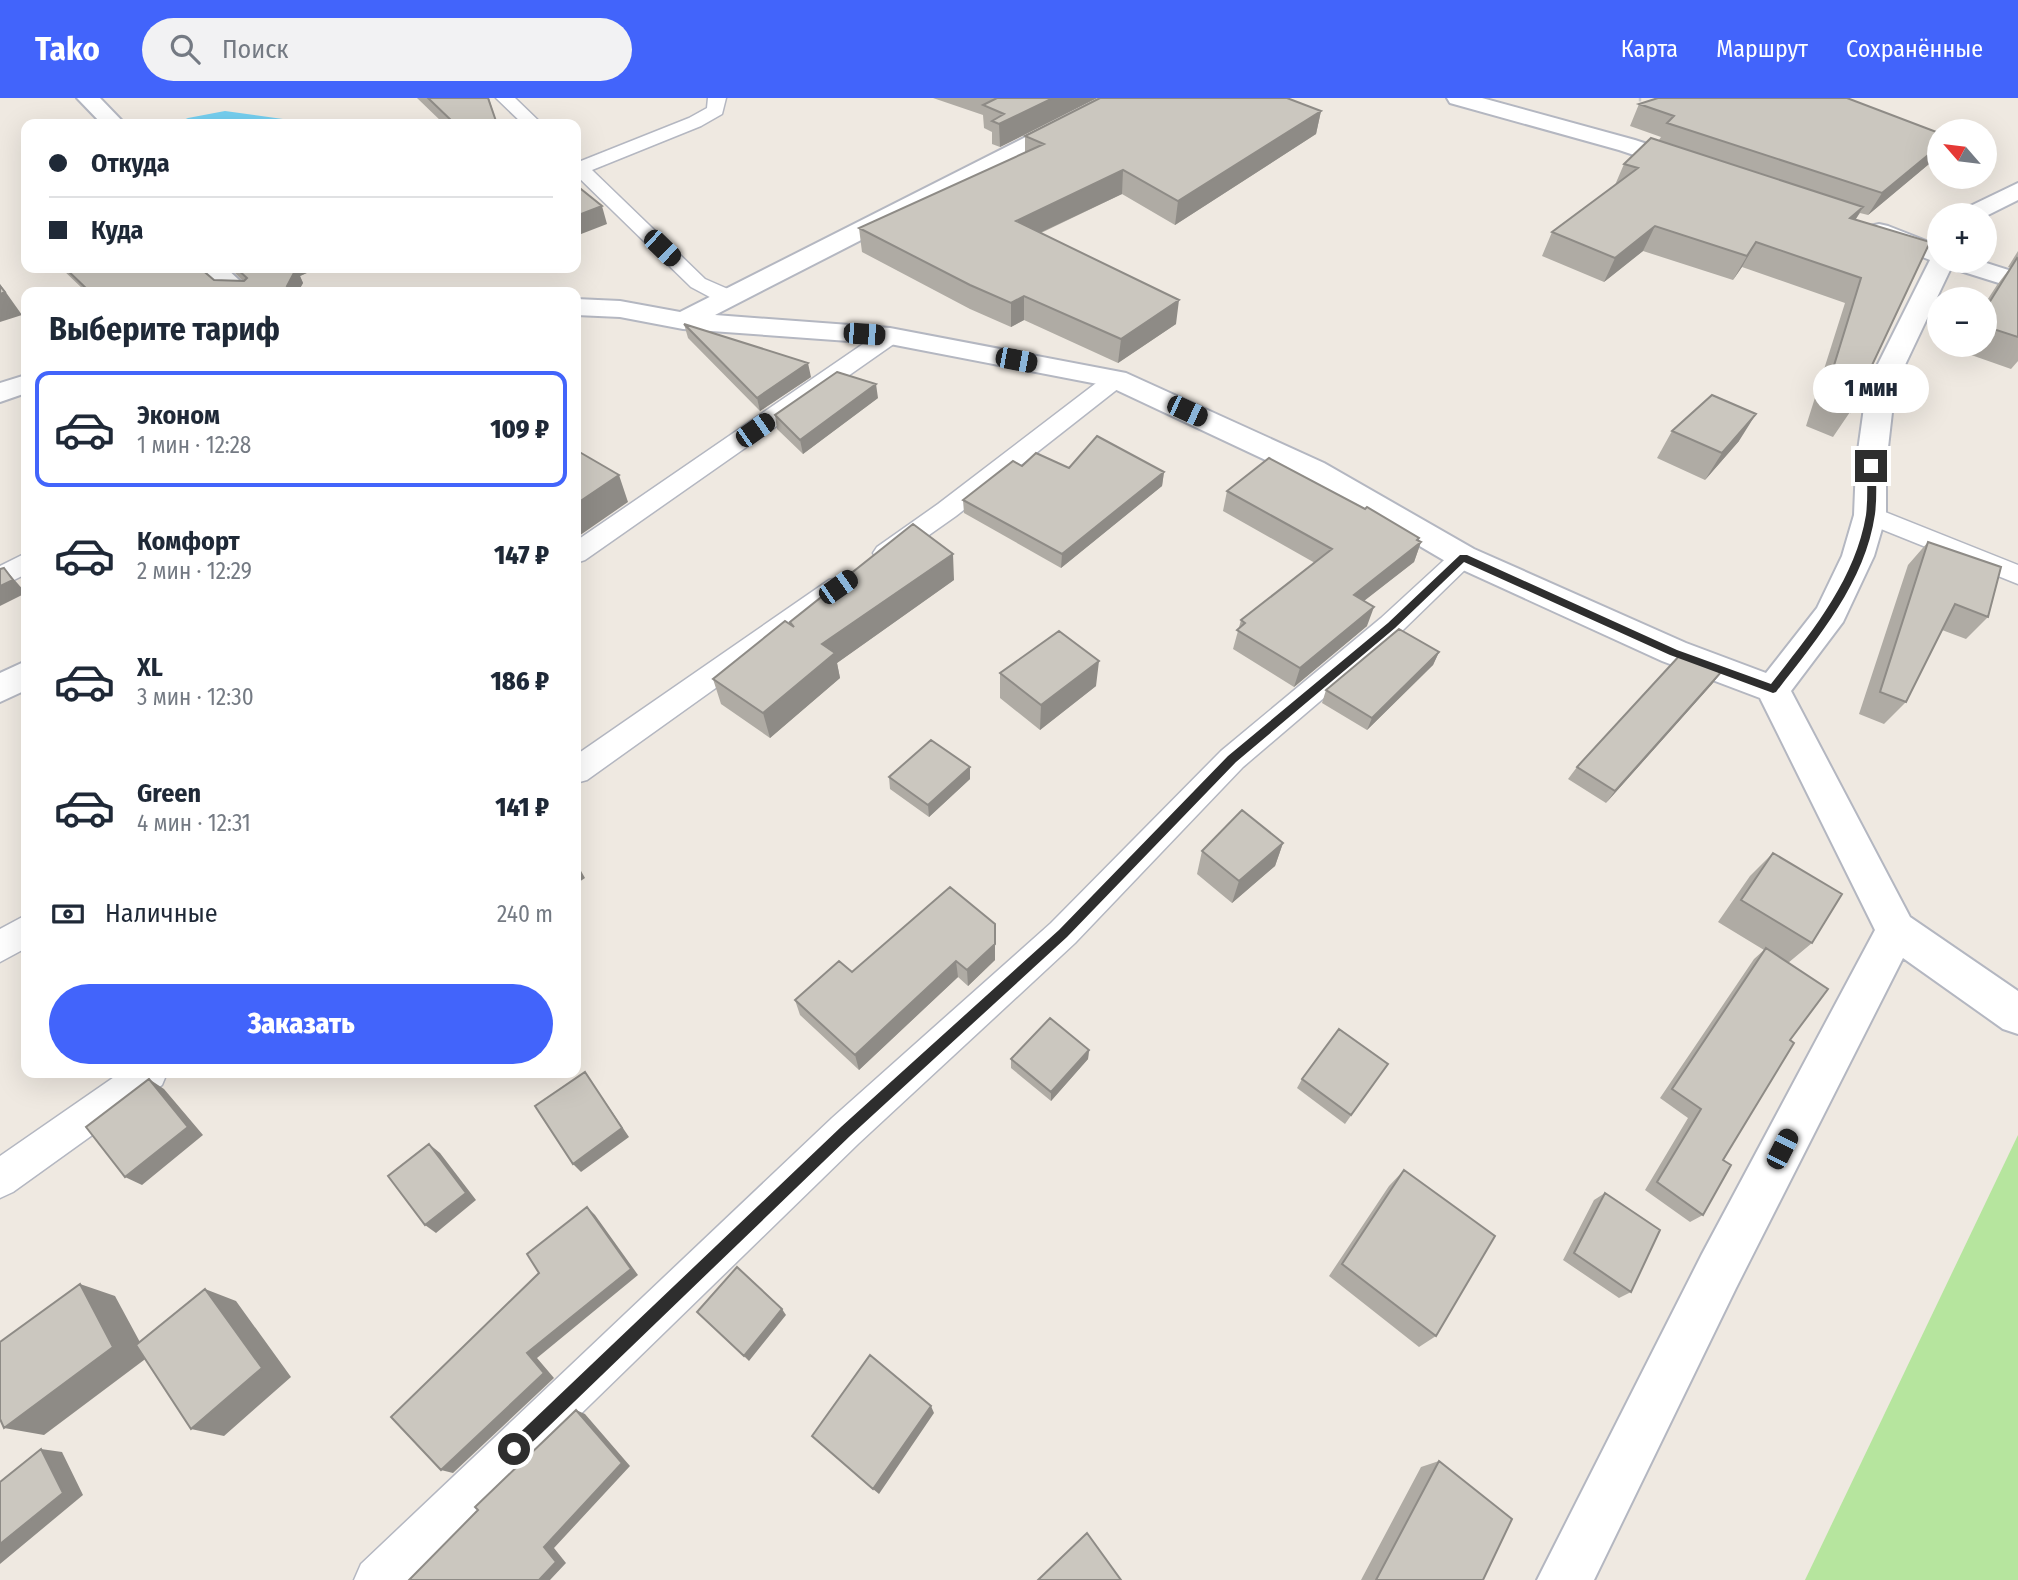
<!DOCTYPE html>
<html lang="ru">
<meta charset="utf-8">
<style>
body{margin:0;font-family:"Fira Sans Condensed",sans-serif;background:#f2f2f3;color:#1f2937;height:100vh;display:flex;flex-direction:column;font-size:26px;white-space:nowrap}
*{box-sizing:border-box;margin:0}
p{font-size:23px;color:#747a83}
.icon{flex:none;width:38px;height:38px;fill:none;stroke:currentColor;stroke-width:2;stroke-linecap:round;stroke-linejoin:round}
.map{position:relative;flex:1;overflow:hidden}
.sheet{position:absolute;left:21px;top:189px;width:560px;height:791px;display:flex;flex-direction:column;background:#fff;border-radius:14px;box-shadow:0 7px 28px #0002}
.sheet>*{flex:none}
.guide{position:absolute;left:21px;top:21px;width:560px;height:154px;border-radius:14px;box-shadow:0 7px 28px #0002;display:grid;align-content:center;height:154px;padding:0 28px;background:#fff}
.needle{width:46px;rotate:298deg}
.tools{position:absolute;left:1927px;top:21px;display:grid;gap:14px}
.tools a{display:grid;place-items:center;width:70px;height:70px;border-radius:50%;background:#fff;box-shadow:0 7px 28px #0002;font-size:35px}
.end{position:absolute;width:32px;height:32px;margin:-16px;border:9px solid #2e2e2e;background:#fff;box-shadow:0 0 0 4px #fff}
.from{border-radius:50%}
.bubble{position:absolute;height:49px;border-radius:24px;background:#fff;box-shadow:0 7px 28px #0002;font-size:23px;font-weight:800;line-height:49px;text-align:center}
.car{position:absolute;width:21px;height:42px;margin:-21px -10px;border-radius:9px;box-shadow:0 0 5px 2px #0007;background:linear-gradient(#222 24%,#8ab4d8 0 40%,#222 0 76%,#8ab4d8 0 86%,#222 0)}
.guide b{display:flex;align-items:center;gap:24px;height:66px;font-size:26px}
.guide b+b{border-top:2px solid #e0e1e3}
.guide i{width:18px;height:18px;background:#1f2937}
ul{padding:0;list-style:none}
li{display:flex;align-items:center;gap:21px;height:116px;margin:0 14px 10px;padding:0 14px;border:4px solid transparent;border-radius:14px}
li div{flex:1}
li b{display:block;font-size:26px}
li em{font-style:normal;font-weight:800}
li.current{border-color:#4264fb}
li>.icon{width:63px;height:63px;stroke-width:1.5}
h2{padding:0 28px;font-size:32px;line-height:84px}
.pay{display:flex;align-items:center;gap:18px;height:77px;padding:0 28px;font-size:26px}
.pay p{margin-inline-start:auto}
.primary-button{display:flex;gap:14px;margin-top:auto;padding:14px 28px}
.primary-button a{flex:1;height:80px;border-radius:42px;background:#4264fb;color:#fff;font-size:28px;font-weight:800;line-height:80px;text-align:center}
header{display:flex;align-items:center;gap:42px;box-sizing:border-box;height:98px;padding:0 35px;background:#4264fb;color:#fff}
header strong{font-size:33px}
nav{display:flex;gap:38px;margin-inline-start:auto;font-size:24px}
.search{width:490px;height:63px;background:#f2f2f3;display:flex;align-items:center;gap:18px;box-sizing:border-box;padding:0 24px;border-radius:38px;color:#747a83;font-size:26px}
.map>svg:first-child{display:block}
.green{fill:#b6e59e}
.water{fill:#75cff0}
.lines{fill:none;stroke-linecap:round;stroke-linejoin:round}
.service-casing{stroke:#b4b7c1;stroke-width:3}
.minor-casing{stroke:#b4b7c1;stroke-width:4}
.path{stroke:#c9c9c9;stroke-width:2.5;stroke-dasharray:3.5 2.5;stroke-linecap:butt}
.service{fill:#fff;fill-rule:evenodd}
.minor{fill:#fff;fill-rule:evenodd}
.wall{fill:#afaba4}
.shaded-wall{fill:#8e8b86}
.building{fill:#cbc7bf;stroke:#8e8b86;stroke-width:2}
.route{fill:#2e2e2e}
</style>
<header>
<strong>Tako</strong>
<div class="search"><svg class="icon" aria-label="search" viewBox="0 0 24 24"><circle cx="10" cy="10" r="6"/><path d="M15 15l6 6"/></svg>Поиск</div>
<nav><a>Карта</a><a>Маршрут</a><a>Сохранённые</a></nav>
</header>
<div class="map">
<svg width="2018" height="1482" viewBox="0 0 2018 1482">
<rect width="100%" height="100%" fill="#efe9e1"/>
<path class="green" d="M2018,1037V1482H1805Z"/>
<path class="water" d="M225,13L319,26H320H174L188,20Z"/>
<g class="lines">
<g class="service-casing">
<path id="service" d="M496,0H515L542,26H523Z
M708,0H726L722,16L701,28L592,72L705,181L737,195L740,200L737,205H721L691,189L576,77V61L581,63L689,20L707,10Z
M890,231L898,233L901,238L898,243L585,462L576,465V443L882,233Z
M1116,274L1124,276L1127,281L1124,286L956,418L895,461L886,464L877,461L873,455L877,449L938,406L1108,276Z
M1870,408L2018,467V486L1861,423L1857,417L1861,411Z
M1463,450L1472,453L1476,459L1472,465L1401,534L1243,669L1075,845L858,1046L410,1482H354L361,1466L832,1020L1051,825L1221,653L1381,520L1454,453Z
M26,455V476L0,489V468Z
M838,480L847,482L851,489L847,496L587,682L576,685V657L829,482Z
M26,817V850L0,864V831Z
M120,975H167L162,987L13,1094L0,1100V1058Z"/>
</g>
<g class="minor-casing">
<path id="minor" d="M77,0H100L125,26H102Z
M1103,0H1131L1128,5L715,217L890,230L1126,275L1324,365L1474,451L1686,545L1766,575L1817,510L1842,458L1854,417L1856,367L1867,288L1930,162L1870,138L1867,133L1870,128L1879,126L1888,128L1939,148V163H1980L2018,175V191L1951,170L1895,288L1886,367V417L1874,458L1843,524L1791,593L1910,819L2018,893V936L2003,931L1903,860L1736,1190L1594,1482H1537L1702,1156L1875,832L1760,600L1662,563L1452,467L1302,379L1108,288L890,246L683,231L620,219L576,217V201L620,203L680,214Z
M1447,0H1482L1635,42L1698,63L1702,68L1698,73H1682L1619,52L1450,5Z
M2018,85V102L1984,119V117H1959L1962,112Z
M198,170H226L252,194H224Z
M26,277V295L0,304V285Z
M26,563V592L0,604V575Z"/>
</g>
<path class="path" d="M1640,0V10"/>
<use href="#service" class="service"/>
<use href="#minor" class="minor"/>
</g>
<path class="wall" d="M417,0H489L497,26H444Z
M933,0H1097L1000,49L992,46V34L984,30L983,17Z
M1639,6L1935,61L1868,117L1860,115L1855,122L1930,144L1850,314L1833,339L1806,328L1845,205L1742,169L1733,182L1643,153L1604,184L1542,158L1552,134L1615,87L1624,66L1659,42L1661,39L1630,28Z
M1321,13L1316,36L1175,127L1122,96L1041,135L1176,226L1118,265L1024,222L1011,229L970,211L862,154L859,130L1025,55V38Z
M2018,153V263L2011,271L1957,252L1960,247H1984V207L1997,187L2010,170L2008,169Z
M61,170H200L214,182L243,183L230,170H318L300,178L303,185L298,194H86Z
M684,226L811,279L760,313L688,240Z
M878,300L803,356L777,331L775,317Z
M1672,333L1739,343L1705,382L1657,360Z
M1022,368L1164,374L1162,388L1061,470L964,415L963,402Z
M1227,393L1419,440L1418,442L1421,444L1414,464L1364,503L1367,528L1294,589L1233,551L1241,522L1315,465L1223,413Z
M1928,444L1988,519L1966,541L1942,532L1906,604L1884,626L1859,616L1908,467Z
M954,482L837,565L840,580L770,640L721,606L713,581L791,527L790,524Z
M1439,554L1433,567L1367,632L1322,605L1326,592Z
M1000,575L1096,588L1040,632L1000,600Z
M1713,585L1606,705L1568,681L1577,669Z
M970,669V681L929,719L890,691L889,679Z
M1283,745L1275,768L1232,805L1197,776L1202,753Z
M1773,755L1812,845L1788,865L1790,942L1723,1062L1703,1117L1690,1124L1645,1092L1688,1020L1660,1000L1754,861L1764,852L1718,824L1750,778Z
M950,789L995,862L968,888L958,879L859,972L800,917L795,902L852,874Z
M1089,952L1088,961L1051,1003L1011,970V961Z
M1388,966L1345,1026L1297,990L1302,981Z
M1404,1072L1436,1238L1419,1249L1329,1178L1389,1088Z
M1605,1095L1631,1194L1619,1200L1563,1162L1594,1102Z
M1439,1363L1483,1482H1361L1421,1369Z"/>
<path class="shaded-wall" d="M1053,0H1097L1000,49L999,26Z
M1321,13L1316,36L1175,127L1178,103Z
M1939,48V56L1935,61L1868,117L1882,95Z
M1123,72L1122,96L1016,146V123Z
M602,108L607,126L576,138V118Z
M1863,109L1848,134L1850,120Z
M1655,128L1643,153L1604,184L1615,160Z
M1756,144L1742,169L1733,182L1747,158Z
M289,170H318L300,178L303,185L298,194L287,188Z
M0,186L22,217L0,224Z
M1024,198V222L1011,229V205Z
M1179,202L1176,226L1118,265L1121,241Z
M808,265L811,279L760,313L757,300Z
M876,286L878,300L803,356L800,342Z
M1756,316L1739,343L1705,382L1722,355Z
M1164,374L1162,388L1061,470L1062,456Z
M619,377L628,404L576,440V406Z
M1419,440L1416,449L1421,444L1414,464L1347,516L1354,497Z
M953,456L954,482L837,565L840,580L770,640L763,615L822,546Z
M4,470L26,495L0,508V488Z
M1374,509L1367,528L1294,589L1300,570Z
M1439,554L1433,567L1367,632L1372,620Z
M1099,563L1096,588L1040,632L1041,607Z
M1723,572L1713,585L1606,705L1615,693Z
M970,669V681L929,719L928,707Z
M1283,745L1275,768L1232,805L1239,783Z
M576,764L585,780L576,786Z
M995,826V862L968,888L967,872Z
M956,863L958,879L859,972L855,957Z
M1089,952L1088,961L1051,1003V994Z
M585,974L629,1039L581,1074L573,1066Z
M149,981L164,991L203,1037L142,1087L125,1079Z
M429,1046L440,1055L476,1102L436,1135L425,1127Z
M587,1109L595,1117L638,1177L537,1260L554,1280L453,1375L441,1372L527,1255Z
M80,1186L115,1198L148,1259L44,1337L4,1330Z
M205,1191L236,1203L291,1279L224,1338L191,1331Z
M782,1211L786,1217L749,1263L744,1258Z
M931,1308L934,1315L879,1396L873,1391Z
M576,1312L585,1316L630,1368L554,1450L566,1465L550,1482H539L544,1449Z
M41,1351L62,1354L83,1397L0,1466V1446Z"/>
<path class="building" d="M428,0H488L497,26H455Z
M997,0H1053L999,26L992,23L1004,16L983,7Z
M1100,0H1287L1321,13L1178,103L1123,72L1016,123L1179,202L1121,241L1024,198L1011,205L970,187L859,130L1044,46L1025,38Z
M1658,0H1847L1939,35V48L1882,95L1667,25L1674,18L1639,6Z
M1651,40L1863,109L1850,120L1930,144L1850,314L1823,303L1861,180L1756,144L1747,158L1655,128L1615,160L1552,134L1638,70L1624,66Z
M576,87L602,108L576,118Z
M2017,160L2018,161V239L1984,228V213Z
M65,170H200L214,182L244,183L247,180L236,170H293L296,171L287,188L298,194H90Z
M0,188L5,194L0,196Z
M684,226L808,265L757,300Z
M837,274L876,286L800,342L775,317Z
M1712,297L1756,316L1722,355L1672,333Z
M1097,338L1164,374L1062,456L963,402L1013,363L1022,368L1036,355L1069,370Z
M576,352L619,377L576,406Z
M1269,360L1365,411L1367,409L1419,440L1417,442L1421,444L1354,497L1374,509L1300,570L1237,532L1245,525L1241,522L1332,451L1227,393Z
M913,426L953,456L822,546L835,555L763,615L713,581L785,523L794,529L790,524Z
M1928,444L2001,469L1988,519L1955,506L1906,604L1880,594Z
M4,470L13,482L0,488V471Z
M1399,531L1439,554L1372,620L1326,592Z
M1059,533L1099,563L1041,607L1000,575Z
M1681,556L1723,572L1615,693L1577,669Z
M931,642L970,669L928,707L889,679Z
M1242,712L1283,745L1239,783L1202,753Z
M1773,755L1842,796L1812,845L1741,802Z
M950,789L995,826V846L967,872L956,863L855,957L795,902L839,863L852,874Z
M1766,850L1828,891L1790,942L1794,945L1723,1062L1731,1067L1703,1117L1657,1084L1701,1011L1672,991Z
M1050,920L1089,952L1051,994L1011,961Z
M1339,931L1388,966L1351,1017L1302,981Z
M585,974L622,1030L573,1066L535,1008Z
M149,981L188,1029L125,1079L86,1029Z
M429,1046L466,1095L425,1127L388,1078Z
M1404,1072L1495,1138L1436,1238L1342,1166Z
M1605,1095L1660,1132L1631,1194L1574,1155Z
M587,1109L631,1171L527,1255L544,1275L441,1372L391,1319L539,1175L527,1156Z
M737,1169L782,1211L744,1258L697,1214Z
M80,1186L113,1249L4,1330L0,1321V1244Z
M205,1191L262,1270L191,1331L136,1247Z
M870,1257L931,1308L873,1391L812,1338Z
M576,1312L622,1365L544,1449L556,1464L539,1482H409L478,1412L475,1409Z
M41,1351L63,1395L0,1446V1384Z
M1439,1363L1512,1421L1483,1482H1376Z
M1087,1435L1121,1482H1038Z"/>
<path class="route" d="M1871,365L1876,368C1876,383 1877,400 1875,416C1865,485 1817,541 1776,594L1773,595L1670,557L1464,464L1395,530L1236,664L1067,839L850,1038L519,1357L514,1359L508,1357L506,1351L508,1346L841,1029L1059,832L1228,658L1388,525L1460,457H1467L1677,552L1771,586C1810,536 1855,483 1866,417C1868,401 1867,383 1867,368Z"/>
</svg>
<div class="tools">
<a><svg class="needle" viewBox="-14 -14 28 28"><path d="M0-13l5 13h-10z" fill="#e53935"/><path d="M0 13l5-13h-10z" fill="#747a83"/></svg></a>
<a>+</a>
<a>−</a>
</div>
<i class="end from" style="left:514px;top:1351px"></i>
<i class="end" style="left:1871px;top:368px"></i>
<div class="bubble" style="left:1813px;top:266px;width:116px">1 мин</div>
<i class="car" style="left:662px;top:150px;rotate:134deg"></i>
<i class="car" style="left:864px;top:236px;rotate:94deg"></i>
<i class="car" style="left:1016px;top:262px;rotate:101deg"></i>
<i class="car" style="left:1187px;top:313px;rotate:115deg"></i>
<i class="car" style="left:755px;top:332px;rotate:55deg"></i>
<i class="car" style="left:838px;top:489px;rotate:55deg"></i>
<i class="car" style="left:1782px;top:1051px;rotate:27deg"></i>
<div class="guide">
<b><i class="from"></i>Откуда</b>
<b><i></i>Куда</b>
</div>
<section class="sheet">
<h2>Выберите тариф</h2>
<ul>
<li class="current"><svg class="icon" aria-label="car" viewBox="0 0 24 24"><path d="M5 17H2v-5l4-1 3-4h7l3 4 3 1v5h-3M9 17h6M6 11h13"/><circle cx="7" cy="17" r="2"/><circle cx="17" cy="17" r="2"/></svg><div><b>Эконом</b><p>1 мин · 12:28</p></div><em>109 ₽</em></li>
<li><svg class="icon" aria-label="car" viewBox="0 0 24 24"><path d="M5 17H2v-5l4-1 3-4h7l3 4 3 1v5h-3M9 17h6M6 11h13"/><circle cx="7" cy="17" r="2"/><circle cx="17" cy="17" r="2"/></svg><div><b>Комфорт</b><p>2 мин · 12:29</p></div><em>147 ₽</em></li>
<li><svg class="icon" aria-label="car" viewBox="0 0 24 24"><path d="M5 17H2v-5l4-1 3-4h7l3 4 3 1v5h-3M9 17h6M6 11h13"/><circle cx="7" cy="17" r="2"/><circle cx="17" cy="17" r="2"/></svg><div><b>XL</b><p>3 мин · 12:30</p></div><em>186 ₽</em></li>
<li><svg class="icon" aria-label="car" viewBox="0 0 24 24"><path d="M5 17H2v-5l4-1 3-4h7l3 4 3 1v5h-3M9 17h6M6 11h13"/><circle cx="7" cy="17" r="2"/><circle cx="17" cy="17" r="2"/></svg><div><b>Green</b><p>4 мин · 12:31</p></div><em>141 ₽</em></li>
</ul>
<div class="pay"><svg class="icon" aria-label="cash" viewBox="0 0 24 24"><path d="M3 7h18v10H3z"/><circle cx="12" cy="12" r="2"/></svg>Наличные<p>240 m</p></div>
<div class="primary-button"><a>Заказать</a></div>
</section>
</div>
